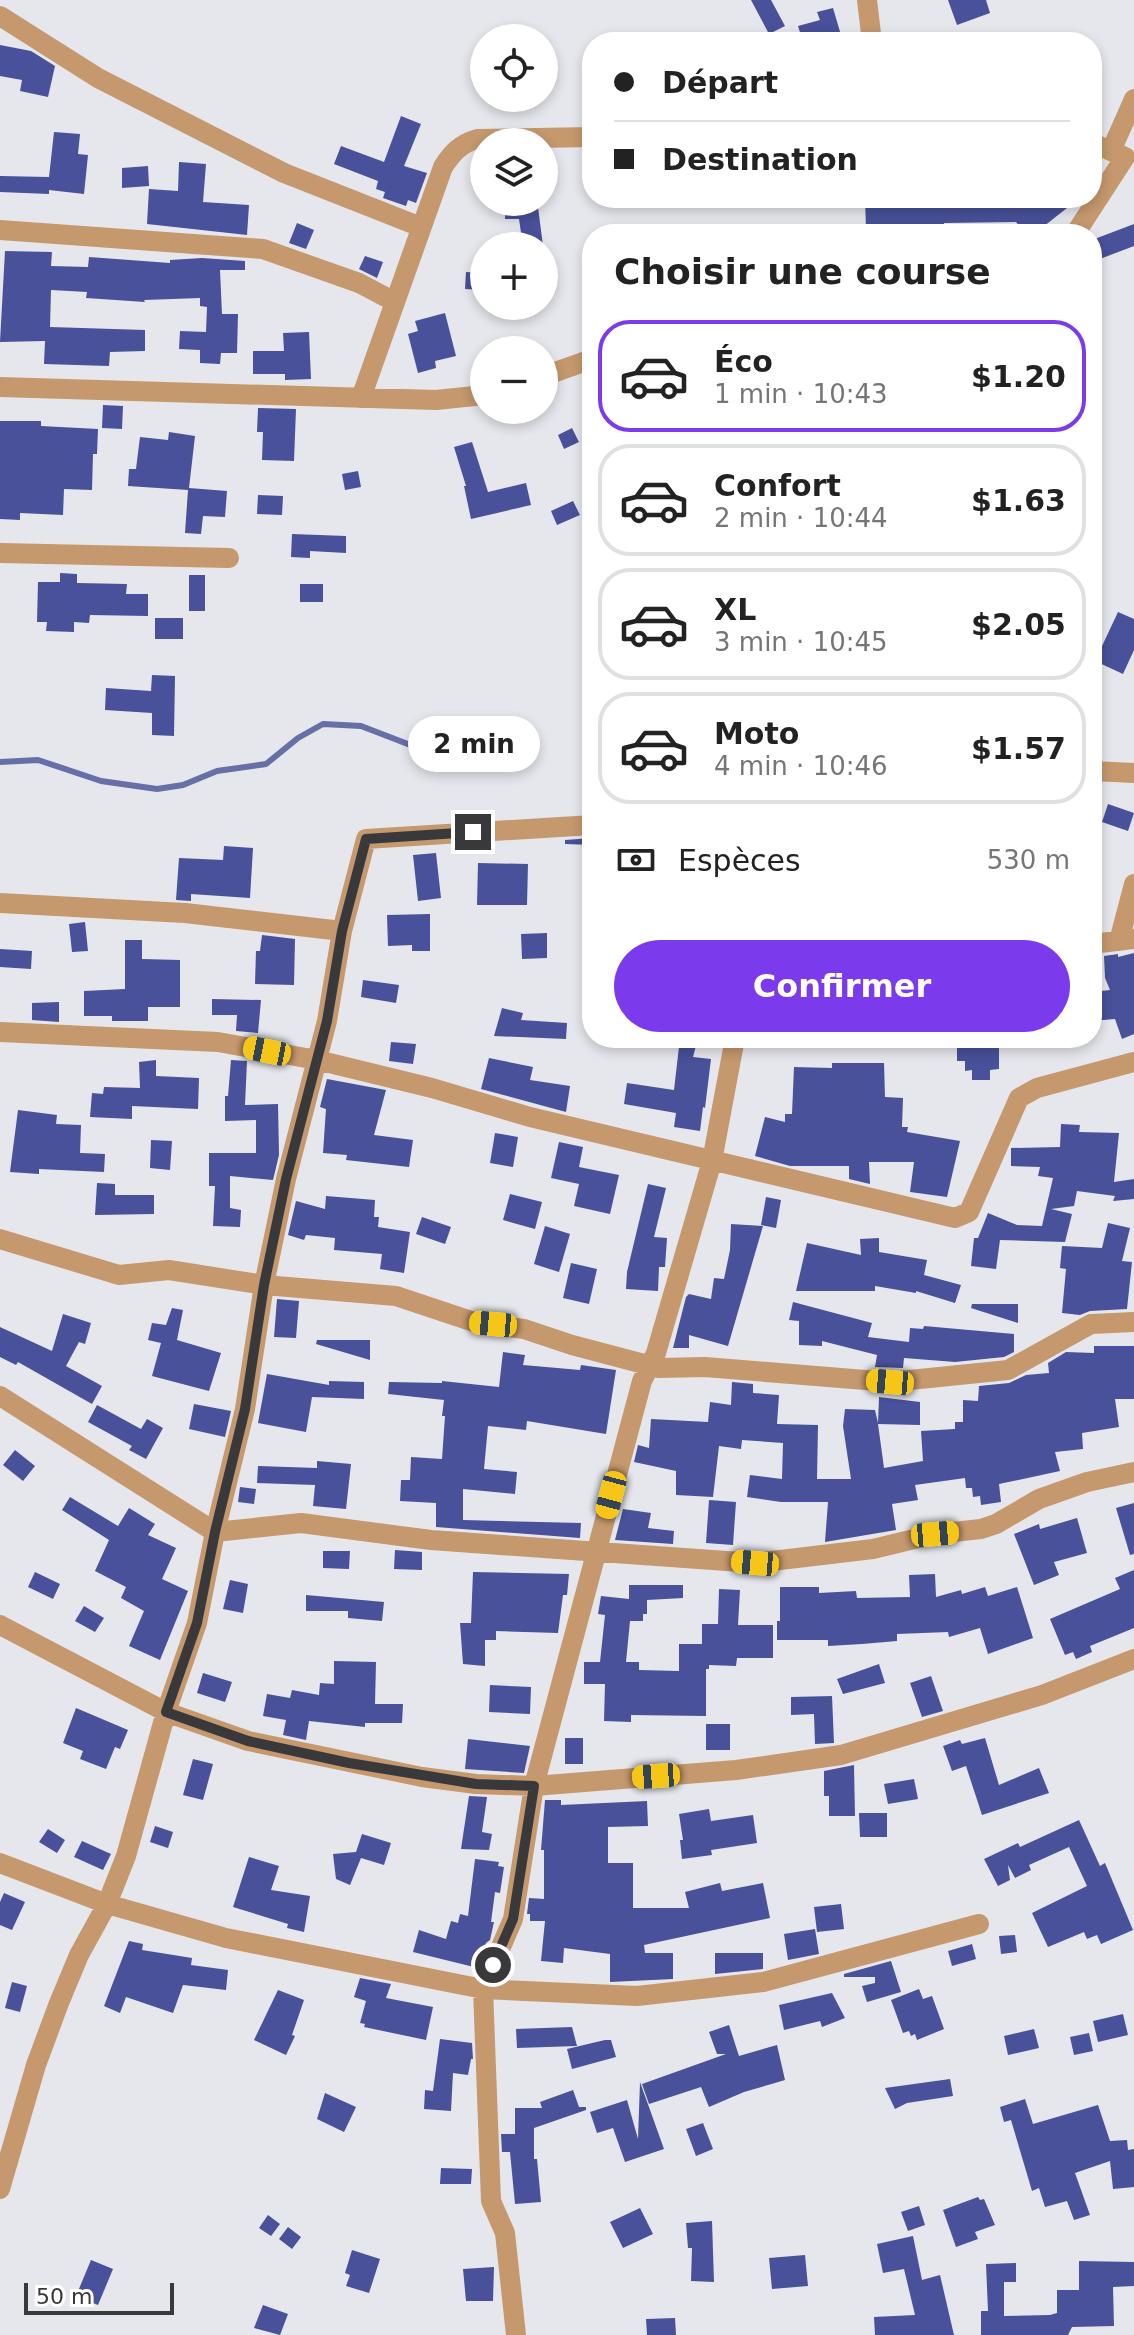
<!DOCTYPE html>
<html lang="fr">
<meta charset="utf-8">
<style>
body{margin:0;font-family:"DejaVu Sans",sans-serif;background:#f6f6f6;color:#222;height:100vh;display:flex;flex-direction:column;font-size:30px;white-space:nowrap}
*{box-sizing:border-box;margin:0}
p{font-size:26px;color:#767676}
.icon{flex:none;width:44px;height:44px;fill:none;stroke:currentColor;stroke-width:2;stroke-linecap:round;stroke-linejoin:round}
.map{position:relative;flex:1;overflow:hidden}
.sheet{position:absolute;left:582px;top:224px;width:520px;height:824px;display:flex;flex-direction:column;background:#fff;border-radius:32px;box-shadow:0 4px 12px #0003}
.sheet>*{flex:none}
.banner{position:absolute;left:582px;top:32px;width:520px;height:176px;border-radius:32px;box-shadow:0 4px 12px #0003;display:grid;align-content:center;height:176px;padding:0 32px;background:#fff}
.tools{position:absolute;left:470px;top:24px;display:grid;gap:16px}
.tools a{display:grid;place-items:center;width:88px;height:88px;border-radius:50%;background:#fff;box-shadow:0 4px 12px #0003;font-size:40px}
.scale{position:absolute;left:24px;bottom:20px;width:150px;box-sizing:border-box;padding-left:8px;border:4px solid #39393c;border-top:0;font-size:22px;line-height:28px;white-space:nowrap;color:#39393c;-webkit-text-stroke:6px #fff;paint-order:stroke}
.end{position:absolute;width:36px;height:36px;margin:-18px;border:10px solid #39393c;background:#fff;box-shadow:0 0 0 4px #fff}
.from{border-radius:50%}
.bubble{position:absolute;height:56px;border-radius:28px;background:#fff;box-shadow:0 4px 12px #0003;font-size:26px;font-weight:700;line-height:56px;text-align:center}
.car{position:absolute;width:24px;height:48px;margin:-24px -12px;border-radius:10px;box-shadow:0 0 6px 2px #0007;background:linear-gradient(#f5c518 24%,#345 0 40%,#f5c518 0 76%,#345 0 86%,#f5c518 0)}
.banner b{display:flex;align-items:center;gap:28px;height:76px;font-size:30px}
.banner b+b{border-top:2px solid #e0e0e0}
.banner i{width:20px;height:20px;background:#222}
ul{padding:0;list-style:none}
li{display:flex;align-items:center;gap:24px;height:112px;margin:0 16px 12px;padding:0 16px;border:4px solid #e0e0e0;border-radius:32px}
li div{flex:1}
li b{display:block;font-size:30px}
li em{font-style:normal;font-weight:700}
li.active{border-color:#7c3aed}
li>.icon{width:72px;height:72px;stroke-width:1.5}
h2{padding:0 32px;font-size:36px;line-height:96px}
.pay{display:flex;align-items:center;gap:20px;height:88px;padding:0 32px;font-size:30px}
.pay p{margin-inline-start:auto}
.cta{display:flex;gap:16px;margin-top:auto;padding:16px 32px}
.cta a{flex:1;height:92px;border-radius:48px;background:#7c3aed;color:#fff;font-size:32px;font-weight:700;line-height:92px;text-align:center}
.map>svg:first-child{display:block}
.lines{fill:none;stroke-linecap:round;stroke-linejoin:round}
.stream{stroke:#666fa6;stroke-width:6}
.building{fill:#485199}
.minor{stroke:#c5986d;stroke-width:20}
.route{stroke:#39393c;stroke-width:10}
</style>
<div class="map">
<svg width="1134" height="2335" viewBox="0 0 1134 2335">
<rect width="100%" height="100%" fill="#e5e7ec"/>
<g class="lines">
<path class="stream" d="M0,762L38,760L101,781L157,789L183,785L217,771L266,764L298,738L323,724L361,726L413,746L441,750L524,726"/>
</g>
<path class="building" d="M751,0H771L785,26L769,34Z
M948,0H986L990,13L957,25Z
M833,8L843,42H803L798,26L820,20L817,12Z
M0,45L31,51L55,66L48,97L20,91L22,80L0,76Z
M401,116L421,124L404,166L427,173L416,203L408,200L406,206L383,198L385,192L376,189L378,181L334,164L341,146L384,162Z
M54,132L80,134L78,154L88,155L84,194L49,190V194L0,192V176L49,177Z
M179,162L206,164L203,202L249,205L247,235L147,224L149,189L178,191Z
M148,166L149,186L122,188V168Z
M865,198H1059L1067,208L1034,234H1026L1016,222L944,223L942,234H875V229H866Z
M505,202H530V208L538,207L543,246H523L519,219H505Z
M297,223L314,230L306,249L289,243Z
M1134,224V246L1092,262V240Z
M5,251L52,252L51,266L88,267L89,257L170,263V260L202,258L245,261V270H220L222,314H238L237,353H221L220,364L200,363V350L179,349L180,331L206,332L207,307L200,306V298L144,300L145,302L86,298L87,292L51,290L50,327L145,330V351L110,352L109,366L44,364L45,341L0,342Z
M365,256L383,262L377,278L359,269Z
M466,272L484,273V290L465,289Z
M445,313L456,356L435,361L436,368L418,373L408,334L418,331L415,321Z
M309,332L311,379L285,380V374H253V351H284L283,333Z
M103,405L123,406L122,429L102,428Z
M258,408L296,409L294,461L262,460L263,432H257Z
M0,421H41V426L98,429L97,454H93L92,490L64,489L63,515L20,513V520L0,519Z
M572,428L579,442L564,449L558,435Z
M169,432L195,436L189,488L227,491L225,517L203,516L201,534L185,533L188,490L128,486L129,469H136L140,437L168,440Z
M472,442L488,492L526,483L531,505L471,519L464,486H466L454,447Z
M358,471L361,487L345,490L342,474Z
M258,495L283,496L282,515L257,514Z
M573,501L580,515L557,525L551,511Z
M292,534L346,536V553L310,551V558L291,557Z
M60,573L77,574V583L127,584L126,594H148V616L90,615L89,623L74,622V632L46,631L47,622H37L38,582H60Z
M189,575H205V611H189Z
M300,584H323V602H300Z
M1118,612L1134,619V650L1123,674L1095,661Z
M155,618H183V639H155Z
M152,675L175,676L174,736L152,735V713L105,710L106,688L151,691Z
M1108,804L1134,813L1128,831L1102,822Z
M592,838V845L565,844V840Z
M224,846L253,848L250,898L191,894V901L176,900L179,858L223,860Z
M436,853L441,898L418,901L413,855Z
M478,863L528,864L527,905H477Z
M430,914V951H412V945L388,946L387,915Z
M85,922L88,951L72,952L69,924Z
M547,933V958L522,959L521,934Z
M262,935L295,939L294,985L255,984L256,951H260Z
M125,940H142V959L180,960V1007H148V1021H112V1016H84V991L125,989Z
M0,949L32,951L31,969L0,967Z
M1134,953V1034L1122,1039L1115,1019L1092,1021V992L1110,990L1105,978L1104,956L1118,954V957Z
M363,980L399,985L396,1003L361,997Z
M212,999L261,1000L258,1033L236,1031L237,1015H212Z
M59,1002V1022L32,1020V1003Z
M502,1008L523,1013L521,1020L567,1023L566,1039L494,1036Z
M680,1038H698L693,1057L711,1059L705,1108L703,1107L700,1131L674,1127L676,1113L624,1104L627,1083L674,1090Z
M957,1038H999V1069L990,1070V1080H972V1070L965,1071V1061H957Z
M391,1042L416,1044L413,1064L389,1061Z
M489,1058L533,1067L530,1080L570,1086L566,1112L481,1089Z
M156,1060V1076L199,1078L198,1109L132,1106V1119L90,1117L92,1093L103,1094L104,1087L140,1088L139,1062Z
M231,1060L247,1061L245,1105L278,1104L279,1155L273,1180L230,1176V1208L241,1210L240,1227L213,1226L215,1186H209V1153H256V1120L225,1121V1096H228Z
M832,1063H884L885,1097L903,1098L902,1127H908L907,1132L960,1141L947,1197L910,1192L914,1162H869L870,1184L849,1179V1166H790L755,1156L765,1117L785,1122V1114H792L794,1067L832,1068Z
M327,1079L386,1090L374,1135L413,1140L409,1167L346,1160L347,1155L323,1153L326,1109L320,1107Z
M18,1110L57,1115L56,1124L81,1125L80,1153L105,1154L104,1172L39,1169V1174L10,1172Z
M1061,1124L1080,1125L1079,1132L1119,1133L1114,1182L1134,1179V1199L1113,1201L1115,1196L1077,1191L1074,1206L1051,1209L1072,1214L1065,1242L1000,1240L996,1269L971,1266L974,1238H978L988,1213L1017,1225L1042,1226L1053,1178L1038,1176L1040,1167L1011,1166V1148L1060,1147Z
M495,1133L518,1137L513,1167L490,1163Z
M151,1140L172,1141L170,1170L150,1168Z
M559,1142L583,1147L579,1167L619,1175L610,1214L574,1206L579,1184L551,1178Z
M97,1183L115,1184V1195H154V1214L95,1215Z
M648,1184L666,1188L654,1237L667,1238L665,1267H659L658,1291L626,1289L627,1272Z
M510,1194L542,1202L535,1229L503,1220Z
M326,1196L375,1200L374,1217H379L378,1227L410,1232L404,1273L380,1269L382,1254L334,1250L335,1238L306,1235L304,1240L288,1235L296,1201L325,1209Z
M766,1197L781,1200L776,1228L761,1225Z
M422,1217L451,1227L445,1244L416,1234Z
M1108,1223L1130,1228L1122,1261L1132,1262L1127,1309L1090,1311L1080,1315L1062,1313L1066,1269L1060,1268L1062,1246L1102,1248Z
M731,1224L763,1226L728,1346L689,1335V1348H673L686,1297L689,1294L711,1299L714,1278L724,1279L730,1250Z
M545,1226L570,1234L559,1272L534,1264Z
M879,1238V1252L927,1260L924,1275L961,1285L955,1303L916,1291V1293L875,1286V1291H796L807,1243L861,1255L860,1239Z
M571,1263L597,1269L589,1304L563,1298Z
M277,1299L299,1301L296,1338L274,1337Z
M793,1302L872,1323L868,1337L909,1342L910,1328L923,1329L924,1326L1014,1334V1352L1004,1357L955,1362L904,1358L903,1368L875,1367L877,1355L822,1341V1346L799,1345V1321L789,1320Z
M972,1304H1018V1323L971,1308Z
M172,1308L183,1310L177,1340L221,1353L209,1391L152,1376L161,1343L148,1340L152,1323L166,1325Z
M63,1314L91,1323L85,1344L79,1342L66,1366L102,1386L92,1404L18,1362L16,1365L0,1357V1327L52,1351Z
M317,1340H370V1360L316,1344Z
M1094,1346H1134V1399H1115L1119,1427L1082,1433L1083,1449L1055,1452L1060,1471L999,1484L1001,1502L981,1505L980,1496L973,1497L972,1488H966L965,1478L915,1485L918,1500L892,1504L896,1530L825,1542L828,1502H781L747,1497L750,1475L782,1479L783,1443L742,1440L741,1449L719,1446L713,1497L676,1495V1471L634,1462L638,1445L649,1448L651,1419L708,1422L710,1402L731,1405L732,1382L753,1384V1393L779,1395L777,1424L818,1425L817,1479H851L843,1426L845,1409L875,1410L878,1423L879,1397L920,1402V1425L878,1424L884,1468L923,1461L921,1431L955,1429V1422H963V1400L978,1401L979,1386L1009,1383L1026,1375L1049,1373L1048,1363L1066,1352L1094,1353Z
M503,1352L525,1355L523,1365L580,1370L581,1365L616,1370L606,1434L527,1421L526,1430L488,1426L484,1469L517,1472L515,1494L463,1489V1520L581,1523L580,1538L436,1527V1503L400,1501L401,1480H410L411,1457L442,1459L445,1416H442L444,1400L388,1394L389,1382L442,1383V1381L499,1387Z
M267,1374L329,1385V1381L364,1382V1399L312,1397L306,1432L258,1423Z
M194,1404L231,1411L225,1437L189,1429Z
M97,1405L141,1429L147,1419L163,1428L146,1459L129,1450L132,1446L88,1422Z
M15,1450L35,1466L23,1481L3,1465Z
M317,1461L351,1464L346,1509L313,1506L315,1485L257,1483L258,1466L317,1468Z
M240,1487L256,1489L254,1504L238,1502Z
M70,1497L118,1526L129,1508L155,1524L148,1535L176,1548L162,1579L188,1591L160,1660L129,1646L144,1611L121,1598L126,1587L95,1571L109,1540L62,1510Z
M709,1500L736,1502L733,1545L706,1543Z
M1134,1503V1554L1130,1555L1116,1508Z
M623,1509L651,1513L648,1528L674,1531L673,1544L615,1540Z
M1077,1518L1087,1553L1054,1562L1059,1575L1034,1585L1014,1534L1039,1524L1040,1529Z
M395,1550L422,1552V1570L394,1569Z
M323,1551H350L349,1569L323,1568Z
M1134,1570V1628L1090,1646L1092,1652L1076,1659L1073,1652L1065,1655L1050,1619L1120,1589L1115,1578Z
M35,1572L60,1584L53,1599L28,1587Z
M473,1572L569,1574L567,1595H563L558,1633L496,1631V1640H485V1666L463,1664L460,1623H471Z
M935,1574L936,1597L961,1590L962,1594L985,1587L988,1596L1017,1587L1033,1638L988,1654L980,1628L949,1637L948,1632L897,1634V1641L862,1644L828,1646V1640H777V1621H780V1587H819V1593L856,1591L857,1598L910,1597L909,1575Z
M230,1580L248,1584L243,1613L223,1609Z
M629,1585H683V1598L647,1600V1614H643V1621H630L626,1662H639V1670L679,1671V1644H702V1624H718L719,1589L740,1590L738,1625H773V1658H737L736,1666L709,1665V1669H706V1716L631,1715V1722L604,1721L605,1684H584V1662H600L605,1615L598,1614L601,1596L629,1599Z
M306,1595L384,1602L382,1621L348,1618V1611H306Z
M84,1606L104,1618L95,1632L75,1621Z
M334,1661L376,1662L375,1704H403L402,1723H365V1727L309,1721L306,1740L283,1735L286,1720L263,1716L267,1694L290,1698L292,1690L319,1695L320,1683L334,1684Z
M879,1664L885,1683L843,1694L837,1679Z
M203,1673L232,1682L225,1702L197,1693Z
M931,1676L943,1711L922,1717L910,1683Z
M490,1685L531,1687L530,1714L489,1712Z
M832,1696L834,1743L815,1744L814,1714L791,1715V1697Z
M76,1708L128,1730L120,1749L115,1747L106,1769L80,1759L83,1751L63,1743Z
M706,1724H730V1750H706Z
M565,1738H583V1764H565Z
M985,1738L999,1785L1039,1768L1049,1793L982,1815L966,1766L952,1771L943,1746L960,1740L962,1744Z
M468,1739L530,1746L524,1773L465,1769Z
M193,1759L213,1764L203,1800L183,1795Z
M854,1765L855,1816H829V1796H824V1771Z
M914,1779L918,1799L888,1804L884,1784Z
M469,1796L487,1797L482,1832L492,1834L489,1850L461,1849Z
M545,1800H561V1805L647,1801L648,1826L608,1827V1863H633V1908H689L685,1892L720,1883L722,1891L763,1883L770,1918L644,1945L645,1953H673V1979L610,1982V1954L564,1948L563,1963L541,1961L545,1921H530V1914H527L529,1898L544,1899V1850H541Z
M709,1809L711,1821L753,1815L757,1843L711,1850L712,1855L682,1859L680,1840H683L679,1814Z
M859,1813H887V1837H860Z
M1079,1820L1100,1866L1105,1863L1133,1930L1101,1944L1097,1935L1087,1939L1084,1932L1048,1947L1032,1913L1087,1886L1069,1847L1029,1865L1031,1870L1015,1878L1008,1865L1010,1880L998,1886L984,1859L1018,1843L1020,1847Z
M155,1826L173,1832L168,1848L150,1842Z
M48,1829L65,1840L57,1853L39,1842Z
M362,1834L391,1843L384,1865L361,1858L350,1885L336,1879L333,1854L356,1852Z
M82,1841L111,1854L103,1870L74,1857Z
M249,1857L279,1866L271,1890L310,1896L304,1932L287,1928L288,1924L233,1907Z
M475,1859L499,1862L498,1866L504,1867L500,1893L495,1892L491,1922H494L490,1940L486,1943L478,1968L413,1952L419,1930L446,1939L451,1921L458,1923L460,1914L468,1916Z
M4,1893L25,1902L12,1930L0,1925V1902Z
M841,1904L844,1929L817,1932L814,1907Z
M815,1929L819,1954L788,1960L784,1934Z
M1015,1935L1017,1952L1001,1954L999,1936Z
M129,1941L143,1944L142,1950L192,1958L191,1965L228,1970L226,1990L183,1985L173,2013L126,1997L120,2013L104,2006Z
M972,1944L976,1959L952,1966L948,1951Z
M715,1953H763V1969L715,1974Z
M891,1961L901,1992L867,2002L862,1986L875,1983V1977H844V1974Z
M360,1978L391,1984L386,1998L433,2007L426,2040L364,2027L365,2024L360,2023L366,2001L354,1997Z
M12,1982L27,1986L20,2012L5,2008Z
M919,1989L923,1999L932,1996L944,2029L917,2040L915,2034L911,2036L909,2031L903,2033L891,2000Z
M278,1990L304,2000L292,2035L295,2036L286,2055L254,2040Z
M832,1993L845,2018L822,2027L820,2021L784,2030L779,2005Z
M1123,2014L1128,2035L1098,2042L1093,2021Z
M729,2025L739,2056L777,2045L785,2080L744,2092L709,2107L701,2087L649,2104L642,2084L726,2054H717L709,2032Z
M572,2027L577,2046L517,2048L516,2029Z
M1034,2029L1039,2048L1008,2055L1004,2036Z
M1089,2033L1093,2051L1074,2055L1070,2037Z
M440,2039L472,2043L473,2059H471L468,2075L453,2073L451,2111L424,2109L425,2090L433,2091Z
M605,2040H611L616,2057L572,2069L567,2049Z
M950,2079L953,2096L907,2103L895,2109L885,2088Z
M640,2082L664,2149L625,2162L613,2128L597,2133L590,2112L627,2100L638,2139Z
M573,2090L579,2107H586V2110L534,2128V2159H537L541,2202L515,2204L510,2152H502L501,2134H515V2108H542L540,2102Z
M325,2093L356,2107L344,2132L317,2119Z
M1025,2099L1033,2124L1098,2105L1110,2141L1127,2140L1128,2150L1134,2149V2187L1113,2189L1110,2161L1075,2173L1090,2215L1074,2220L1067,2201L1045,2207L1039,2188L1032,2191L1011,2120L1004,2122L1000,2107Z
M703,2123L713,2149L696,2156L686,2129Z
M441,2168L472,2169L471,2184H440Z
M978,2197L980,2200L984,2199L995,2225L975,2232L978,2239L956,2247L943,2210Z
M919,2206L925,2225L908,2231L901,2212Z
M640,2208L653,2234L623,2248L610,2222Z
M268,2215L280,2224L271,2236L259,2228Z
M712,2221L714,2282L691,2281L692,2248H688L686,2223Z
M288,2227L301,2237L292,2249L279,2239Z
M913,2236L922,2280L940,2275L954,2335H875L874,2317L915,2315L904,2269L883,2273L877,2244Z
M352,2250L380,2259L369,2293L346,2286L350,2275L345,2273Z
M805,2255L808,2286L772,2289L769,2258Z
M91,2260L113,2269L98,2305L76,2296Z
M1079,2261L1134,2262V2286L1113,2287L1114,2326L1072,2327L1068,2335H981V2311H988L986,2264L1016,2263V2282H1004V2316L1050,2315L1057,2313V2290H1079Z
M494,2267L493,2301H466L463,2269Z
M263,2305L288,2314L280,2335L254,2328Z
M675,2318L676,2335H647L646,2319Z"/>
<g class="lines">
<path class="minor" d="M867,0L872,42
M0,16L98,78L284,173L421,227
M1092,143L1123,156
M1111,151L1134,99
M0,230L263,249L359,283L395,302
M1075,234L1125,157
M544,376L592,359
M0,387L436,400L484,395
M361,398L443,167C452,153 460,144 477,139L592,137
M0,553L229,558
M1092,771L1134,773
M0,903L185,913L342,931
M1119,941L1134,884
M1092,944L1134,939
M0,1032L218,1042L317,1060L432,1088L530,1117L955,1218L969,1212L1019,1098L1037,1088L1134,1062
M0,1239L119,1275L169,1270L264,1285L396,1296L477,1323L524,1329L572,1345L659,1368L705,1367L890,1382L1008,1370L1091,1324L1134,1322
M0,1396L215,1532L301,1523L431,1540L755,1563L873,1549L935,1534L981,1529L996,1524L1039,1499L1087,1482L1134,1472
M0,1625L166,1712L248,1741L422,1777L476,1784L534,1786L736,1770L841,1755L1042,1695L1134,1659
M0,1863L107,1904L226,1938L483,1989L637,1996L763,1982L979,1924
M0,2189L36,2065L59,2003L79,1955L107,1904L126,1856L166,1712L197,1623L215,1532L245,1409L264,1285L286,1179L327,1021L342,931L366,839L592,825
M516,2335L505,2233L491,2201L483,1989L513,1919L534,1786L642,1381L656,1353L712,1161L735,1038"/>
</g>
<g class="lines">
<path class="route" d="M473,832L366,839L342,931L327,1021L286,1179L264,1285L245,1409L215,1532L197,1623L166,1712L248,1741L349,1763L476,1784L534,1786L513,1919L493,1965"/>
</g>
</svg>
<div class="tools">
<a><svg class="icon" aria-label="locate" viewBox="0 0 24 24"><circle cx="12" cy="12" r="6"/><path d="M12 2v4M12 18v4M2 12h4M18 12h4"/></svg></a>
<a><svg class="icon" aria-label="layers" viewBox="0 0 24 24"><path d="M12 4l9 5-9 5-9-5zM3 14l9 5 9-5"/></svg></a>
<a>+</a>
<a>−</a>
</div>
<div class="scale">50 m</div>
<i class="end from" style="left:493px;top:1965px"></i>
<i class="end" style="left:473px;top:832px"></i>
<div class="bubble" style="left:408px;top:716px;width:132px">2 min</div>
<i class="car" style="left:267px;top:1051px;rotate:281deg"></i>
<i class="car" style="left:493px;top:1324px;rotate:275deg"></i>
<i class="car" style="left:890px;top:1382px;rotate:275deg"></i>
<i class="car" style="left:611px;top:1495px;rotate:195deg"></i>
<i class="car" style="left:935px;top:1534px;rotate:85deg"></i>
<i class="car" style="left:755px;top:1563px;rotate:275deg"></i>
<i class="car" style="left:656px;top:1776px;rotate:266deg"></i>
<div class="banner">
<b><i class="from"></i>Départ</b>
<b><i></i>Destination</b>
</div>
<section class="sheet">
<h2>Choisir une course</h2>
<ul>
<li class="active"><svg class="icon" aria-label="car" viewBox="0 0 24 24"><path d="M5 17H2v-5l4-1 3-4h7l3 4 3 1v5h-3M9 17h6M6 11h13"/><circle cx="7" cy="17" r="2"/><circle cx="17" cy="17" r="2"/></svg><div><b>Éco</b><p>1 min · 10:43</p></div><em>$1.20</em></li>
<li><svg class="icon" aria-label="car" viewBox="0 0 24 24"><path d="M5 17H2v-5l4-1 3-4h7l3 4 3 1v5h-3M9 17h6M6 11h13"/><circle cx="7" cy="17" r="2"/><circle cx="17" cy="17" r="2"/></svg><div><b>Confort</b><p>2 min · 10:44</p></div><em>$1.63</em></li>
<li><svg class="icon" aria-label="car" viewBox="0 0 24 24"><path d="M5 17H2v-5l4-1 3-4h7l3 4 3 1v5h-3M9 17h6M6 11h13"/><circle cx="7" cy="17" r="2"/><circle cx="17" cy="17" r="2"/></svg><div><b>XL</b><p>3 min · 10:45</p></div><em>$2.05</em></li>
<li><svg class="icon" aria-label="car" viewBox="0 0 24 24"><path d="M5 17H2v-5l4-1 3-4h7l3 4 3 1v5h-3M9 17h6M6 11h13"/><circle cx="7" cy="17" r="2"/><circle cx="17" cy="17" r="2"/></svg><div><b>Moto</b><p>4 min · 10:46</p></div><em>$1.57</em></li>
</ul>
<div class="pay"><svg class="icon" aria-label="cash" viewBox="0 0 24 24"><path d="M3 7h18v10H3z"/><circle cx="12" cy="12" r="2"/></svg>Espèces<p>530 m</p></div>
<div class="cta"><a>Confirmer</a></div>
</section>
</div>
